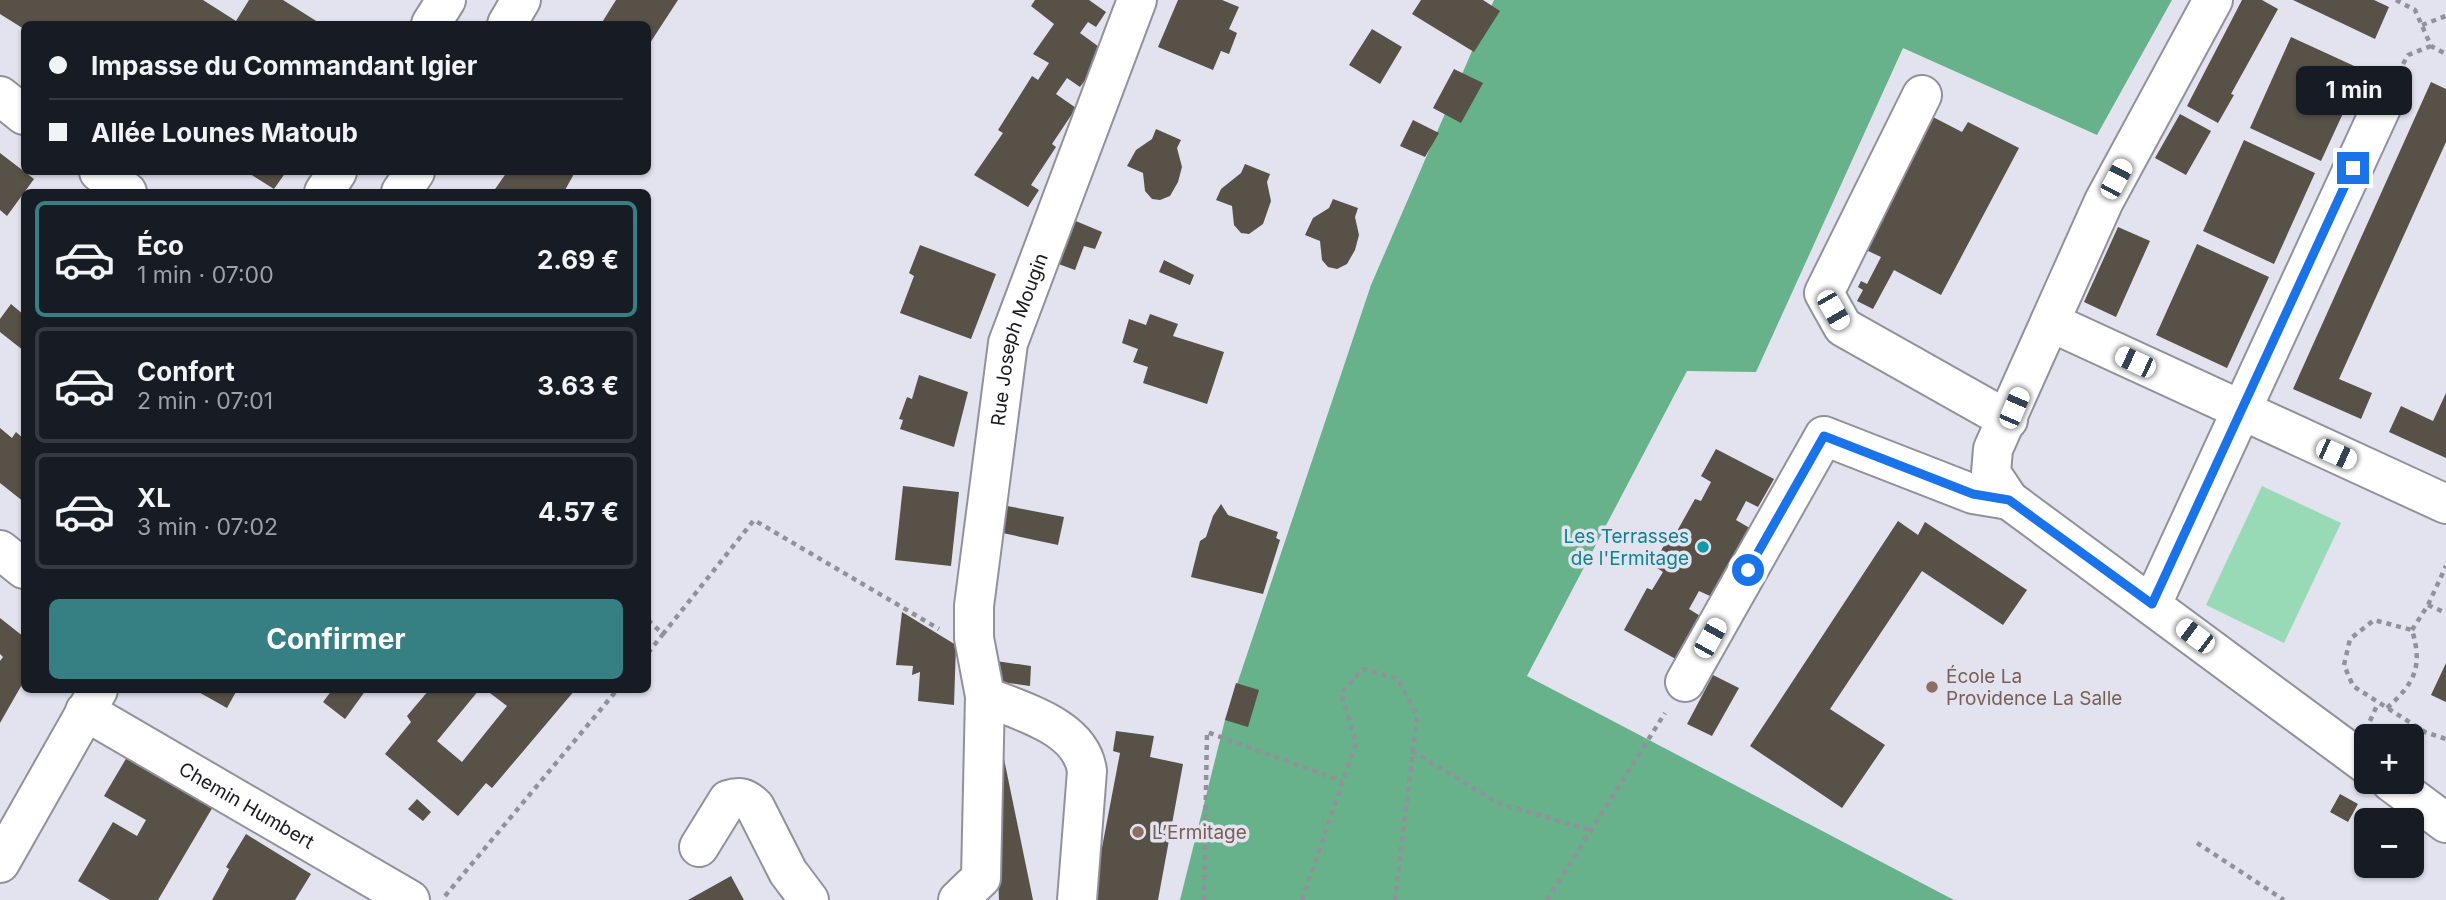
<!DOCTYPE html>
<html lang="fr">
<meta charset="utf-8">
<style>
body{margin:0;font-family:Inter,sans-serif;background:#242831;color:#f1f3f6;height:100vh;display:flex;flex-direction:column;font-size:26px;white-space:nowrap}
*{box-sizing:border-box;margin:0}
p{font-size:23px;color:#9ea1a6}
.icon{flex:none;width:38px;height:38px;fill:none;stroke:currentColor;stroke-width:2;stroke-linecap:round;stroke-linejoin:round}
.map{position:relative;flex:1;overflow:hidden}
.details{position:absolute;left:21px;top:189px;width:630px;height:504px;display:flex;flex-direction:column;background:#171b24;border-radius:10px;box-shadow:0 2px 5px #0004}
.details>*{flex:none}
.guide{position:absolute;left:21px;top:21px;width:630px;height:154px;border-radius:10px;box-shadow:0 2px 5px #0004;display:grid;align-content:center;height:154px;padding:0 28px;background:#171b24}
.controls{position:absolute;left:2354px;top:724px;display:grid;gap:14px}
.controls a{display:grid;place-items:center;width:70px;height:70px;border-radius:10px;background:#171b24;box-shadow:0 2px 5px #0004;font-size:35px}
.end{position:absolute;width:32px;height:32px;margin:-16px;border:9px solid #1a73e8;background:#fff;box-shadow:0 0 0 4px #fff}
.from{border-radius:50%}
.bubble{position:absolute;height:49px;border-radius:10px;background:#171b24;box-shadow:0 2px 5px #0004;font-size:23px;font-weight:700;line-height:49px;text-align:center}
.car{position:absolute;width:21px;height:42px;margin:-21px -10px;border-radius:9px;box-shadow:0 0 5px 2px #0007;background:linear-gradient(#fff 24%,#345 0 40%,#fff 0 76%,#345 0 86%,#fff 0)}
.guide b{display:flex;align-items:center;gap:24px;height:66px;font-size:26px}
.guide b+b{border-top:2px solid #363941}
.guide i{width:18px;height:18px;background:#f1f3f6}
ul{padding:12px 0 0;list-style:none}
li{display:flex;align-items:center;gap:21px;height:116px;margin:0 14px 10px;padding:0 14px;border:4px solid #363941;border-radius:10px}
li div{flex:1}
li b{display:block;font-size:26px}
li em{font-style:normal;font-weight:700}
li.current{border-color:#367f82}
li>.icon{width:63px;height:63px;stroke-width:1.5}
.action{display:flex;gap:14px;margin-top:auto;padding:14px 28px}
.action a{flex:1;height:80px;border-radius:10px;background:#367f82;color:#fff;font-size:28px;font-weight:700;line-height:80px;text-align:center}
.map>svg:first-child{display:block}
.green{fill:#99dab6}
.forest{fill:#67b28b}
.building{fill:#575148}
.lines{fill:none;stroke-linecap:round;stroke-linejoin:round}
.minor-casing{stroke:#90919b;stroke-width:42}
.major-casing{stroke:#90919b;stroke-width:42}
.path{stroke:#90919a;stroke-width:4.5;stroke-dasharray:5 5;stroke-linecap:butt}
.minor{stroke:#fff;stroke-width:38}
.major{stroke:#fff;stroke-width:38}
.route{stroke:#1a73e8;stroke-width:9}
.culture-dot{fill:#0f9aa8;stroke:#e2e3ef;stroke-width:2.5}
.education-dot{fill:#8d6e63;stroke:#e2e3ef;stroke-width:2.5}
.labels{text-anchor:middle;stroke-width:7;stroke-linejoin:round;paint-order:stroke}
.street-label{font-size:19px;fill:#1a1a1e;stroke:#e2e3ef}
.culture-label{font-size:19px;fill:#0d838f;stroke:#e2e3ef;text-anchor:end}
.education-label{font-size:19px;fill:#785e54;stroke:#e2e3ef;text-anchor:start}
</style>
<div class="map">
<svg width="2446" height="900" viewBox="0 0 2446 900">
<rect width="100%" height="100%" fill="#e2e3ef"/>
<path class="green" d="M2262,486L2341,523L2284,643L2206,605Z"/>
<path class="forest" d="M1494,0H2172L2097,135L1903,48L1756,372L1687,371L1527,676L1954,900H1180L1225,720L1371,285Z"/>
<path class="building" d="M0,0H203L236,21L249,0H283L321,24H24V29L0,14Z
M616,0H678L648,46V24H601Z
M1035,0H1089L1106,12L1096,27L1088,22L1080,33L1106,52L1080,87L1067,78L1056,94L1076,108L1052,144L1056,147L1031,185L1039,190L1028,207L974,175L1003,133L998,130L1032,76L1038,80L1049,63L1033,54L1054,24L1031,6Z
M1178,0H1222L1239,7L1229,29L1237,33L1229,54L1221,51L1213,70L1158,47Z
M1421,0H1483L1500,11L1474,52L1412,14Z
M2242,0H2262L2278,9L2231,94L2234,95L2218,123L2187,106Z
M2293,0H2374L2389,7L2375,39Z
M1372,29L1402,47L1380,84L1349,65Z
M2291,37L2363,70L2321,161L2250,128Z
M1454,69L1483,83L1461,123L1433,108Z
M2431,82L2446,89V142L2339,379L2372,393L2361,419L2293,389Z
M2180,114L2211,131L2186,175L2155,158Z
M1931,116L1962,132L1968,122L2019,148L1941,295L1894,270L1873,309L1857,301L1863,290L1858,287L1861,281L1867,284L1881,257L1864,249Z
M1413,120L1439,133L1425,157L1400,146Z
M1156,129L1181,140L1177,148L1182,167L1178,182L1170,196L1160,200L1152,199L1145,191L1143,173L1127,166L1136,150L1152,139Z
M2244,140L2315,173L2274,264L2203,231Z
M0,153L34,179L7,216L0,210Z
M1245,164L1270,174L1267,182L1271,201L1263,224L1249,234L1241,233L1234,225L1232,206L1216,200L1221,189L1241,173Z
M247,172H286L274,189Z
M507,172H575L564,192H493Z
M1333,199L1358,208L1355,217L1359,235L1355,250L1347,264L1337,269L1328,267L1322,260L1320,241L1305,235L1313,218L1329,208Z
M1071,219L1102,232L1095,249L1084,246L1075,270L1053,262Z
M2118,227L2150,241L2116,317L2084,302Z
M2197,244L2269,277L2227,368L2156,335Z
M920,245L996,274L971,339L900,313L914,276L909,273Z
M1164,260L1194,275L1190,285L1159,272Z
M11,304L24,315V351L0,332V319Z
M1150,314L1178,324L1173,336L1224,352L1207,404L1143,383L1148,367L1133,362L1138,349L1122,343L1129,319L1146,325Z
M919,375L968,392L954,447L900,429L903,420L899,419L907,397L912,399Z
M2446,393V458L2389,432L2401,406L2433,421Z
M0,428L12,438L16,432L24,439V502L0,483Z
M1716,449L1774,479L1758,507L1746,501L1736,520L1753,530L1734,564L1729,562L1710,596L1699,591L1689,609L1705,619L1681,662L1624,630L1647,588L1652,590L1663,572L1653,565L1672,531L1676,533L1695,499L1701,501L1711,482L1701,476Z
M903,486L959,492L951,566L895,560Z
M1221,504L1228,515L1278,532L1276,538L1280,540L1263,594L1191,577L1200,541L1206,537L1213,516Z
M1002,505L1064,517L1058,545L998,532Z
M1898,521L1918,535L1925,522L2027,590L2003,625L1922,571L1830,709L1885,745L1842,808L1750,746Z
M902,612L956,645L954,705L918,701L920,672L912,675L913,666L896,665Z
M0,618L24,637V681L0,723V661L3,657L0,654Z
M996,661L1031,666L1030,686L1001,682Z
M2446,663V702L2431,695Z
M1713,675L1739,688L1712,736L1687,724Z
M1236,683L1259,690L1248,727L1225,720Z
M195,690H237L227,708Z
M332,690H366L345,719L323,702Z
M429,690H479L437,741L462,762L507,706L486,690H575L492,788L486,783L458,816L385,754L411,722L407,716Z
M1116,731L1154,736L1150,757L1183,764L1158,900H1092L1120,753L1113,751Z
M127,757L217,800L158,900H110L78,881L113,822L137,836L146,820L104,796Z
M1004,759L1033,900H999L994,761Z
M2340,794L2358,804L2348,822L2330,812Z
M417,799L431,812L423,821L408,809Z
M246,834L311,874L295,900H212L229,869L226,867Z
M731,876L744,900H688Z"/>
<g class="lines">
<g class="minor-casing">
<g id="minor">
<path d="M2213,0L2104,201L1993,449L1991,473L2009,500L2366,764"/>
<path d="M431,24L446,0"/>
<path d="M1922,95L1824,293L1843,327L2008,420"/>
<path d="M0,96L24,115"/>
<path d="M99,172L127,192"/>
<path d="M324,192L337,172"/>
<path d="M2050,322L2446,504"/>
<path d="M0,550L24,569"/>
<path d="M2152,604L2387,95"/>
<path d="M1685,682L1824,436L1973,494L2009,500"/>
<path d="M985,696C1021,712 1081,726 1087,771L1077,900"/>
<path id="s1" d="M85,711L410,900"/>
<path d="M2391,782L2446,823"/>
<path d="M699,847L728,800C740,796 746,798 755,807L788,872L809,900"/>
<path id="s2" d="M958,900L981,878L985,696L974,638V606L1008,343L1137,0"/>
</g>
</g>
<g class="major-casing">
<path id="major" d="M507,24L521,0
M401,192L415,172
M0,863L98,690"/>
</g>
<path class="path" d="M2396,0L2415,10L2431,46L2446,54
M2422,25L2446,16
M2403,64L2408,55L2431,46
M2428,605L2446,613
M648,620L663,634L754,520L939,629
M2412,630L2428,605L2446,566
M648,653L663,634
M2387,708C2415,683 2423,666 2412,630L2374,620L2350,639L2344,665L2353,686L2425,732L2446,739
M2370,721L2378,703
M1412,751L1498,803L1591,830
M2197,843L2284,900
M445,896L617,690
M1204,900L1207,732L1342,781
M1302,900L1356,743L1341,693L1363,669L1398,679L1417,716L1395,900
M1547,900L1665,713"/>
<use href="#minor" class="minor"/>
<use href="#major" class="major"/>
</g>
<g class="lines">
<path class="route" d="M1748,570L1824,436L1973,494L2009,500L2152,604L2353,168"/>
</g>
<circle class="culture-dot" cx="1703" cy="547" r="7"/>
<g class="education-dot">
<circle cx="1932" cy="687" r="7"/>
<circle cx="1138" cy="832" r="7"/>
</g>
<g class="labels">
<g class="street-label">
<text dy="7" stroke="none"><textPath href="#s2" startOffset="576">Rue Joseph Mougin</textPath></text>
<text dy="7" stroke="none"><textPath href="#s1" startOffset="187">Chemin Humbert</textPath></text>
</g>
<g class="culture-label">
<text x="1689" y="543">Les Terrasses<tspan x="1689" dy="22">de l'Ermitage</tspan></text>
</g>
<g class="education-label">
<text x="1946" y="683">École La<tspan x="1946" dy="22">Providence La Salle</tspan></text>
<text x="1152" y="839">L’Ermitage</text>
</g>
</g>
</svg>
<div class="controls">
<a>+</a>
<a>−</a>
</div>
<i class="end from" style="left:1748px;top:570px"></i>
<i class="end" style="left:2353px;top:168px"></i>
<div class="bubble" style="left:2296px;top:66px;width:116px">1 min</div>
<i class="car" style="left:2116px;top:179px;rotate:28deg"></i>
<i class="car" style="left:1833px;top:310px;rotate:150deg"></i>
<i class="car" style="left:2135px;top:362px;rotate:295deg"></i>
<i class="car" style="left:2014px;top:408px;rotate:23deg"></i>
<i class="car" style="left:2336px;top:454px;rotate:114deg"></i>
<i class="car" style="left:2195px;top:636px;rotate:307deg"></i>
<i class="car" style="left:1710px;top:638px;rotate:29deg"></i>
<div class="guide">
<b><i class="from"></i>Impasse du Commandant Igier</b>
<b><i></i>Allée Lounes Matoub</b>
</div>
<section class="details">
<ul>
<li class="current"><svg class="icon" aria-label="car" viewBox="0 0 24 24"><path d="M5 17H2v-5l4-1 3-4h7l3 4 3 1v5h-3M9 17h6M6 11h13"/><circle cx="7" cy="17" r="2"/><circle cx="17" cy="17" r="2"/></svg><div><b>Éco</b><p>1 min · 07:00</p></div><em>2.69 €</em></li>
<li><svg class="icon" aria-label="car" viewBox="0 0 24 24"><path d="M5 17H2v-5l4-1 3-4h7l3 4 3 1v5h-3M9 17h6M6 11h13"/><circle cx="7" cy="17" r="2"/><circle cx="17" cy="17" r="2"/></svg><div><b>Confort</b><p>2 min · 07:01</p></div><em>3.63 €</em></li>
<li><svg class="icon" aria-label="car" viewBox="0 0 24 24"><path d="M5 17H2v-5l4-1 3-4h7l3 4 3 1v5h-3M9 17h6M6 11h13"/><circle cx="7" cy="17" r="2"/><circle cx="17" cy="17" r="2"/></svg><div><b>XL</b><p>3 min · 07:02</p></div><em>4.57 €</em></li>
</ul>
<div class="action"><a>Confirmer</a></div>
</section>
</div>
